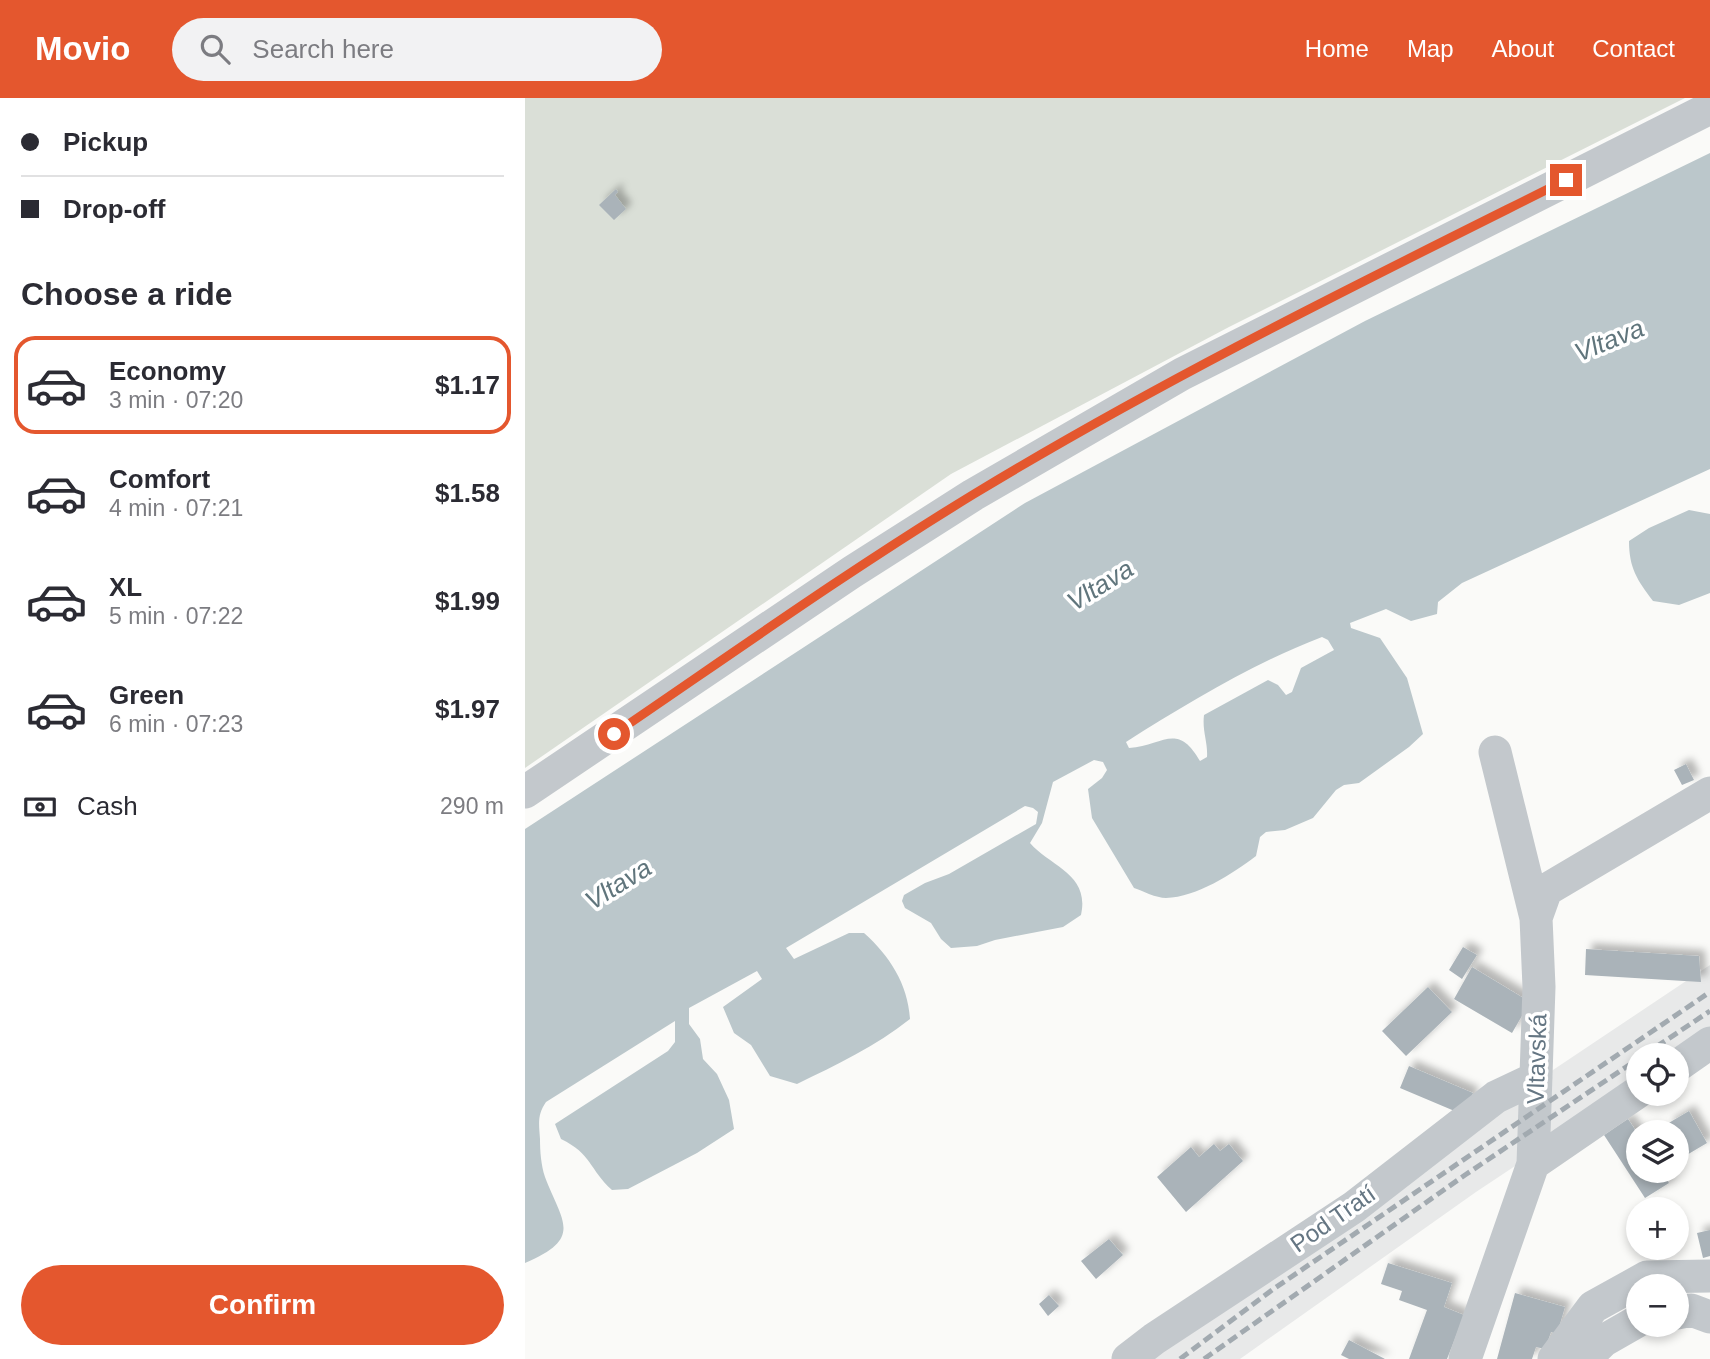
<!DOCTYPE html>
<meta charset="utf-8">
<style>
body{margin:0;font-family:Arial,sans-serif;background:#f2f2f3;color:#2b2b33;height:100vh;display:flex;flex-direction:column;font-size:26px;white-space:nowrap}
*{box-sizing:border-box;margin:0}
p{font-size:23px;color:#7c7c81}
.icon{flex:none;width:38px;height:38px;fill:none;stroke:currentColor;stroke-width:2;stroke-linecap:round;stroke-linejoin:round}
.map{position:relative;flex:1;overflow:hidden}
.side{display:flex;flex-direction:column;background:#fff;width:525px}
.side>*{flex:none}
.banner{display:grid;align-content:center;height:154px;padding:0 21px;background:#fff}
.tools{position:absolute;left:1101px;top:945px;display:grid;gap:14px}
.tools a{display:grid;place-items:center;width:63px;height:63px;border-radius:50%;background:#fff;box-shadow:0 4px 10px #0003;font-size:35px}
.end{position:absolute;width:32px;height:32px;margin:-16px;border:9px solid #e4572e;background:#fff;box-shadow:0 0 0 4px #fff}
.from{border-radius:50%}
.banner b{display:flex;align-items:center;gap:24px;height:66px;font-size:26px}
.banner b+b{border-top:2px solid #e1e1e2}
.banner i{width:18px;height:18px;background:#2b2b33}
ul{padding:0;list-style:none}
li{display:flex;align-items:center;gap:21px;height:98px;margin:0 14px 10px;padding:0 7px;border:4px solid transparent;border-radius:21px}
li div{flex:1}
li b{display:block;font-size:26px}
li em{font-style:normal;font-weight:700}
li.active{border-color:#e4572e}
li>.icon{width:63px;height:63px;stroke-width:1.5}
h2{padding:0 21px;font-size:32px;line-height:84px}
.pay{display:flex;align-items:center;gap:18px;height:77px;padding:0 21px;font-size:26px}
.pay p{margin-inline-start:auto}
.action{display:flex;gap:14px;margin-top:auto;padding:14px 21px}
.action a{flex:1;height:80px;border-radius:42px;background:#e4572e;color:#fff;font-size:28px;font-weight:700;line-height:80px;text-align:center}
header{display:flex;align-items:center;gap:42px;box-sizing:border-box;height:98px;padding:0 35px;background:#e4572e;color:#fff}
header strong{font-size:33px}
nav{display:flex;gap:38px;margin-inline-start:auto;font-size:24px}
.search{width:490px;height:63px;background:#f2f2f3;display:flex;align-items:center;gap:18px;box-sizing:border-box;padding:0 24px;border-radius:38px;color:#7c7c81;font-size:26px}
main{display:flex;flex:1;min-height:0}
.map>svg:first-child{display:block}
.built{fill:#e8e9e9}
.green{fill:#dadfd7}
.water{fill:#bbc7cb;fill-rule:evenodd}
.building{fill:#aab3b9;filter:url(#shadow)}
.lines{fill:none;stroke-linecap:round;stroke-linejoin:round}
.minor{stroke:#c3c8cc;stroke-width:33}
.rail{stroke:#a2aab0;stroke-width:5;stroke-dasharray:10 5;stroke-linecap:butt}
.route{stroke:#e4572e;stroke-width:9}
.labels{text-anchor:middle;stroke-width:7;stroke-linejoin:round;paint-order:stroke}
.street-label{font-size:24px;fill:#657683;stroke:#fff}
.water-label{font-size:26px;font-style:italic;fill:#60757c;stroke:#fff}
</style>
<header>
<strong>Movio</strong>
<div class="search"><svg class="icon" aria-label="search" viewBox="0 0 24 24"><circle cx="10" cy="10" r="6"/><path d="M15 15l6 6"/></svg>Search here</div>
<nav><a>Home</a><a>Map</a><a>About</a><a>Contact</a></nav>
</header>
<main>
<section class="side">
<div class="banner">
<b><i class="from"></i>Pickup</b>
<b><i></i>Drop-off</b>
</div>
<h2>Choose a ride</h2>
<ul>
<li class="active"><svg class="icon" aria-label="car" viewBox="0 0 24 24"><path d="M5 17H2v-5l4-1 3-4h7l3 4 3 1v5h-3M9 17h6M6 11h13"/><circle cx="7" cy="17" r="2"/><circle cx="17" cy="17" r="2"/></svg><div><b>Economy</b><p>3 min · 07:20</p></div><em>$1.17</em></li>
<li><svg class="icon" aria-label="car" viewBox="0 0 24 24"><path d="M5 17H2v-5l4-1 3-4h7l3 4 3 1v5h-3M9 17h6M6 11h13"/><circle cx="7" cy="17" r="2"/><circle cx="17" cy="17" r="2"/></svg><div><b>Comfort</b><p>4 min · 07:21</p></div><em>$1.58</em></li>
<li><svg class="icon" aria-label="car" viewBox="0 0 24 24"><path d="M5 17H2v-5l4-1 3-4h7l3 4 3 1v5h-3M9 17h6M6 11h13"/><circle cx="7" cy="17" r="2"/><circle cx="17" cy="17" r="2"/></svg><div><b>XL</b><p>5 min · 07:22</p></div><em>$1.99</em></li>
<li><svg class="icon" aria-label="car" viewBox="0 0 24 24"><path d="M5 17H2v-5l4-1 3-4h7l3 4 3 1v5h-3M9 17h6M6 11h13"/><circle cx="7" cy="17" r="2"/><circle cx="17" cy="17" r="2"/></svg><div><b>Green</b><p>6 min · 07:23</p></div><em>$1.97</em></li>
</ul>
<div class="pay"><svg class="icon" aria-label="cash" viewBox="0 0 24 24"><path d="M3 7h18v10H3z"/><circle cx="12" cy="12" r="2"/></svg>Cash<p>290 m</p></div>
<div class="action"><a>Confirm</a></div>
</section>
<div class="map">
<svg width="1185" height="1261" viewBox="0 0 1185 1261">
<defs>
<filter id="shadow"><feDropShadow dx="6" dy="-6" stdDeviation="3.5" flood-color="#0004"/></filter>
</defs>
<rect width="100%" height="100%" fill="#fafaf8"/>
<path class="built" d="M1185,867V938L1152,957H1113V986L951,1094L715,1261H616L1019,978Z"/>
<path class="green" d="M0,0H1160L704,229L426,376L0,670Z"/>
<path class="water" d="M1185,55V371L937,485L913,504L912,516L886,523L861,511L825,525L826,530L855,540L882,580L898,636L884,649L834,685L819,687L811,692L788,720L760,732L741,734L735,739L731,758C707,776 672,799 641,800C631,800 618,793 609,790L567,720L563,691L577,680L582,672L578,664L569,662L528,684L517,725L505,745C526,769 565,776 556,817L538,829L470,842L452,848L426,850L416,841L406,825L380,810L377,803L379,797L400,785L424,776L511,726L513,714L508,710L500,708L261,850L269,861L324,835H339C365,858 383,887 385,921C351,948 311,967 272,986L245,978L226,947L209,935L198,909L237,881L232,873L164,910V926L175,941L178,961L192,976L204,1002L209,1031L172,1055L103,1091L87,1092C64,1071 67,1056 36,1041L30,1026L143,953L150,944V923L21,1004C12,1017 14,1026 15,1041C15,1053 16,1067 20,1079C37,1124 59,1140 0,1165V731L500,405L840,223ZM797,539L803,542L809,552L776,570L767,594L761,597L753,587L743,582L679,617C677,633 683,644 682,659L675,663C652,623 638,648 604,650L601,644C663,605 729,565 797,539Z
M1164,412L1185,416V495L1154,507L1128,503C1112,482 1104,470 1104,443L1124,430Z"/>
<path class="building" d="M91,91L93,94L90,97L101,111L89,122L74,107Z
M1161,666L1169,682L1157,687L1149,672Z
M938,849L952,857L937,881L924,872Z
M1061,851L1174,858L1176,884L1060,877Z
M947,869L1005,904L987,935L929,901Z
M903,889L927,914L881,958L857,933Z
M884,968L948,995L939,1017L875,990Z
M1164,1013L1182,1045L1160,1058L1152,1043V1034H1146L1142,1026Z
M1103,1021L1113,1036V1073H1136L1144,1085L1120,1100L1079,1037Z
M689,1046L695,1053L704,1046L718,1063L661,1114L632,1079L666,1049L674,1059Z
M1185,1132V1158L1178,1160L1172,1135Z
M584,1141L598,1157L571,1181L556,1163Z
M863,1165L927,1185L919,1209L939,1217L922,1261H884L902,1212L874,1202L877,1193L856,1186Z
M990,1195L1040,1209L1032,1236L1026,1234L1020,1251L1011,1249L1007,1261H972Z
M524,1197L534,1208L523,1218L514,1206Z
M824,1242L860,1261H824L816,1257Z"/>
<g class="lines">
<path class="minor" d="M0,694L327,474L448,397L657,276L1185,10
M1011,820L1021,792L1185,695
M1152,968L1185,945
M1008,1066L1113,994
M1152,1215L1166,1212L1185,1219
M603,1261L629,1241L829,1109L971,999L1011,980
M940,1261L1008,1066L1014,889L1011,820L970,654
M1029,1261L1068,1209L1122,1179L1185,1178
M1060,1261L1078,1243L1113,1223"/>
<path class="rail" d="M1119,957L1185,913
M655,1261L747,1192L1185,894
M679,1261L940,1077L1113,961"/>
</g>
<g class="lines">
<path class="route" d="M89,636C208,555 326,471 449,396C640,280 841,182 1041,82"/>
</g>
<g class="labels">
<g class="street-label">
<text transform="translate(1012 961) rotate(-88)" y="8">Vltavská</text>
<text transform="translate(808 1121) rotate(-35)" y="8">Pod Tratí</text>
</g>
<g class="water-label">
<text transform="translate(1084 242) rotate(-22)" y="9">Vltava</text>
<text transform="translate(575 487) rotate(-32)" y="9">Vltava</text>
<text transform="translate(93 786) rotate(-32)" y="9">Vltava</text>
</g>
</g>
</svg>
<div class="tools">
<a><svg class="icon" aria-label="locate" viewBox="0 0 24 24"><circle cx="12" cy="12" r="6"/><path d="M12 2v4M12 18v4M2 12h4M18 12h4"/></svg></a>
<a><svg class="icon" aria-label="layers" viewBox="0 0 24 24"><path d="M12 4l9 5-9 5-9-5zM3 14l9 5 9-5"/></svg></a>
<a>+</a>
<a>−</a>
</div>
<i class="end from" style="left:89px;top:636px"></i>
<i class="end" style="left:1041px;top:82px"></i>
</div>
</main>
